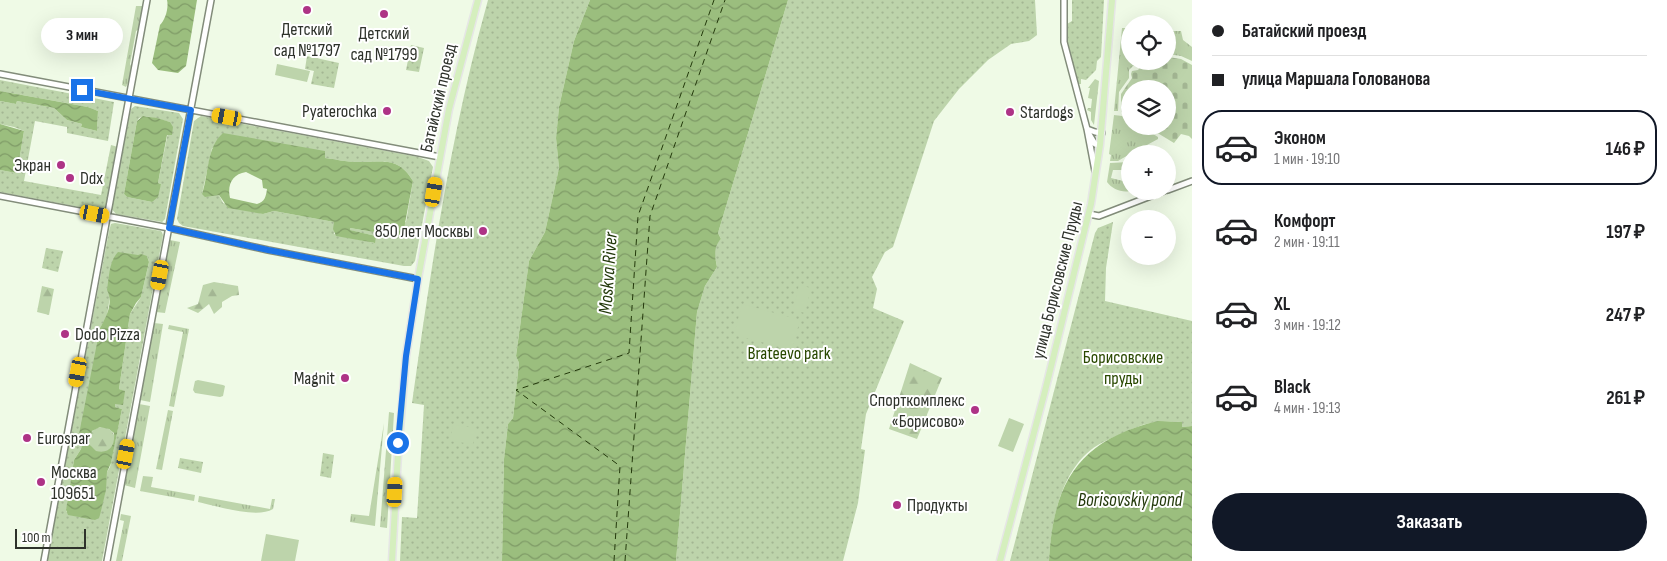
<!DOCTYPE html>
<html lang="ru">
<meta charset="utf-8">
<style>
body{margin:0;font-family:"Sofia Sans Condensed",sans-serif;background:#f6f6f6;color:#202124;height:100vh;display:flex;flex-direction:column;font-size:19px;white-space:nowrap}
*{box-sizing:border-box;margin:0}
p{font-size:16px;color:#757577}
.icon{flex:none;width:28px;height:28px;fill:none;stroke:currentColor;stroke-width:2;stroke-linecap:round;stroke-linejoin:round}
.map{position:relative;flex:1;overflow:hidden}
.sheet{display:flex;flex-direction:column;background:#fff;width:475px}
.sheet>*{flex:none}
.guide{display:grid;align-content:center;height:110px;padding:0 20px;background:#fff}
.buttons{position:absolute;left:1121px;top:15px;display:grid;gap:10px}
.buttons a{display:grid;place-items:center;width:55px;height:55px;border-radius:50%;background:#fff;box-shadow:0 5px 20px #0002;font-size:25px}
.scale{position:absolute;left:15px;bottom:12px;width:71px;box-sizing:border-box;padding-left:5px;border:2px solid #2e322b;border-top:0;font-size:14px;line-height:18px;white-space:nowrap;color:#2e322b;-webkit-text-stroke:4px #fff;paint-order:stroke}
.end{position:absolute;width:22px;height:22px;margin:-11px;border:6px solid #1a73e8;background:#fff;box-shadow:0 0 0 2px #fff}
.from{border-radius:50%}
.bubble{position:absolute;height:35px;border-radius:18px;background:#fff;box-shadow:0 5px 20px #0002;font-size:16px;font-weight:700;line-height:35px;text-align:center}
.car{position:absolute;width:15px;height:30px;margin:-15px -8px;border-radius:6px;box-shadow:0 0 4px 1px #0007;background:linear-gradient(#f5c518 24%,#345 0 40%,#f5c518 0 76%,#345 0 86%,#f5c518 0)}
.guide b{display:flex;align-items:center;gap:18px;height:48px;font-size:19px}
.guide b+b{border-top:1px solid #e0e0e0}
.guide i{width:12px;height:12px;background:#202124}
ul{padding:0;list-style:none}
li{display:flex;align-items:center;gap:15px;height:75px;margin:0 10px 8px;padding:0 10px;border:2px solid transparent;border-radius:20px}
li div{flex:1}
li b{display:block;font-size:19px}
li em{font-style:normal;font-weight:700}
li.selected{border-color:#111827}
li>.icon{width:45px;height:45px;stroke-width:1.5}
.cta{display:flex;gap:10px;margin-top:auto;padding:10px 20px}
.cta a{flex:1;height:58px;border-radius:30px;background:#111827;color:#fff;font-size:20px;font-weight:700;line-height:58px;text-align:center}
main{display:flex;flex:1;min-height:0}
.map>svg:first-child{display:block}
.grass{fill:url(#grass-tufts)}
.forest{fill:url(#forest-firs)}
.cemetery{fill:url(#cemetery-stones)}
.park{fill:url(#park-dots);fill-rule:evenodd}
.pitch{fill:#bdd4ab}
.water{fill:url(#water-waves);fill-rule:evenodd}
.lines{fill:none;stroke-linecap:round;stroke-linejoin:round}
.ferry{stroke:#23390b;stroke-width:1;stroke-dasharray:6 5;stroke-linecap:butt}
.minor-casing{stroke:#828c7a;stroke-width:8}
.major-casing{stroke:#e6e6e6;stroke-width:9}
.minor{stroke:#fff;stroke-width:5}
.major{stroke:#d5efbe;stroke-width:6}
.route{stroke:#1a73e8;stroke-width:6}
.poi-dot{fill:#ae3386;stroke:#fff;stroke-width:2}
.labels{text-anchor:middle;stroke-width:4;stroke-linejoin:round;paint-order:stroke}
.poi-label{font-size:18px;fill:#2e322b;stroke:#fff;text-anchor:start}
.street-label{font-size:18px;fill:#2e322b;stroke:#fff}
.park-label{font-size:18px;fill:#294800;stroke:#fff}
.water-label{font-size:19px;font-style:italic;fill:#23390b;stroke:#fff}
</style>
<main>
<div class="map">
<svg width="1192" height="561" viewBox="0 0 1192 561">
<defs>
<pattern id="grass-tufts" width="24" height="20" patternUnits="userSpaceOnUse" patternTransform="scale(1.25)"><rect width="24" height="20" fill="#bdd4ab"/><path d="M3 7l-1-3M5 7V3M7 7l1-3M15 17l-1-3M17 17v-4M19 17l1-3" fill="none" stroke="#a3b693"/></pattern>
<pattern id="forest-firs" width="22" height="20" patternUnits="userSpaceOnUse" patternTransform="scale(1.25)"><rect width="22" height="20" fill="#bdd4ab"/><path d="M5 1l3.5 6h-7zM16 11l3.5 6h-7z" fill="#a3b693"/></pattern>
<pattern id="cemetery-stones" width="16" height="16" patternUnits="userSpaceOnUse" patternTransform="scale(1.25)"><rect width="16" height="16" fill="#bdd4ab"/><path d="M2 7V4a2 2 0 0 1 4 0v3zM10 15v-3a2 2 0 0 1 4 0v3z" fill="#a3b693"/></pattern>
<pattern id="park-dots" width="8" height="8" patternUnits="userSpaceOnUse" patternTransform="scale(1.25)"><rect width="8" height="8" fill="#bdd4ab"/><path d="M2 2h.1M6 6h.1" fill="none" stroke="#a3b693" stroke-width="1.8" stroke-linecap="round"/></pattern>
<pattern id="water-waves" width="16" height="10" patternUnits="userSpaceOnUse" patternTransform="scale(1.25)"><rect width="16" height="10" fill="#9bbe7e"/><path d="M0 5q4-4 8 0t8 0" fill="none" stroke="#7f9b67"/></pattern>
</defs>
<rect width="100%" height="100%" fill="#effae6"/>
<path class="grass" d="M136,6H143L139,29L136,31L130,64L131,66L129,81L126,87L122,85Z
M1122,28H1130V61H1141L1138,66H1133L1129,70V78L1119,92L1118,111H1114Z
M1168,31H1181L1183,40L1192,47V61L1181,56L1168,54Z
M1095,79L1099,81L1094,125L1091,120V112L1087,110L1088,108H1091L1092,99L1088,98L1090,88H1088Z
M1114,115L1122,116L1130,121V126H1140L1158,137V139L1123,158L1118,161H1110L1111,155L1109,154Z
M1130,162V175L1127,170H1113L1111,178L1123,181L1128,178L1130,181V191C1122,193 1112,189 1107,182L1110,163Z
M170,240L180,242L165,313L156,312Z
M154,323L163,324L150,402L140,400Z
M169,325L189,329L174,407L169,406L183,332L168,329Z
M139,404L150,406L135,488L124,485Z
M168,410L173,411L162,470L156,469Z
M389,412L394,413L387,528L380,527Z
M384,423L375,526L350,522L351,514L369,516Z
M143,476L153,477L151,487L195,495L194,501L140,491Z
M199,496L270,509L272,499H275L273,509C257,519 217,506 198,502Z
M121,514L131,516L122,561H116L124,521L120,520Z"/>
<path class="forest" d="M214,282L238,286L239,295L232,296L222,302V307L214,314L209,304L198,313L187,308L198,304L203,285Z
M42,286L54,289L49,315L37,312Z
M910,363L942,378L917,439L889,429Z
M89 440a13 13 0 1 1 26 0a13 13 0 1 1-26 0Z"/>
<path class="cemetery" d="M1168,57L1181,59L1192,65V139L1189,136L1181,134L1174,143L1146,126H1168V89H1130V117L1121,112V94L1132,78L1131,74L1132,71L1138,70L1145,61H1168Z"/>
<path class="park" d="M488,0H590L574,41L559,107L556,138L559,168L545,232L529,261L516,356L519,363L513,418L508,424L504,459L502,561H400L402,517L417,518L424,405L412,403C431,267 451,132 488,0Z
M788,0H1035L1037,35L1029,41L1011,44L988,60L959,89L934,121L893,247L885,252L872,277L877,289L873,308L904,321L866,414L861,449L865,450L858,503L843,561H676L697,312L705,286L717,267L714,251L717,243L721,239L718,233Z
M1072,0H1104L1101,57L1097,61L1096,70L1086,80L1081,79V84H1077L1068,43L1067,24L1072,21Z
M411,45L424,48L419,72L406,70Z
M307,56L339,63L334,88L311,84L314,71L305,69Z
M0,80L114,102L108,141L67,133V127L35,121L24,181L101,195L111,145L118,147L106,207L101,211L0,192V170L16,173L18,167H20L21,162L19,161L24,131L14,127L0,124V101L16,104L17,101L54,108L67,120L82,124L81,127L97,131L98,111L88,107L0,91Z
M135,106L179,113L183,119L165,219L162,222L116,214L111,208L131,109ZM146,116L170,122L158,183L161,184L152,202L127,197L124,194L137,121L139,118Z
M201,116L418,157L429,161L433,167L415,261L411,266H404L183,226L179,223L177,219L194,121ZM212,148L325,151V158C335,159 346,162 357,162C382,163 397,155 413,181L406,222L379,233L350,228L349,230L376,236L374,243L334,234V222L274,211L263,214L223,203L219,195L202,194Z
M1113,222L1106,268L1105,301L1192,321V426L1182,427L1181,422C1153,420 1144,423 1119,435C1112,438 1104,441 1098,445C1061,467 1051,522 1049,561H1010L1095,233L1098,228Z
M115,223L161,231L163,235L102,561H47L109,231L111,224ZM147,256L149,262L141,297L130,314L119,389L124,391L123,404L115,403V407L122,409L110,467L107,472L104,497L66,512L74,460L81,449L83,438L100,328L107,316L110,296Z
M46,248L63,251L58,272L42,268Z
M323,453L334,455L331,478L320,476Z
M180,458L203,462L201,473L178,468Z"/>
<path class="pitch" d="M277,64L310,71L307,82L275,75Z
M799,285L811,288L805,313L793,310Z
M742,304L800,320L792,350L734,335Z
M198,380L223,385L225,386L223,396L220,397L195,393L193,390L195,381Z
M1009,418L1024,424L1013,452L998,446Z
M453,425L476,428L473,444L450,441Z
M266,534L299,540L295,561H261Z"/>
<path class="water" d="M167,0H197L186,66L178,73L158,70L152,63L160,25C165,20 169,8 167,0Z
M590,0H788L718,233L721,239C713,247 715,257 717,267L705,286L697,312L676,561H502L504,459L508,424L513,418L519,363L516,356L529,261L545,232L559,168L556,138L559,107L574,41Z
M0,91L88,107L98,111L97,131L81,127L82,124L67,120L54,108L17,101L16,104L0,101Z
M143,116L157,118L170,122L173,127L172,135H167L158,183L161,184L158,197L152,202L127,197L124,194L137,121Z
M0,124L24,131L19,161L21,162L20,167H18L16,173L0,170Z
M223,133L325,151V158C335,159 346,162 357,162C382,163 397,155 413,181L403,234L399,236L379,235V233L350,228V230L376,236L375,243L336,236L333,229L334,222L274,211L263,214L228,208L219,195L205,197L202,194C209,174 206,148 223,133ZM246,172L262,180L263,188L267,189C266,196 265,202 257,204L230,198C227,185 232,174 246,172Z
M118,252L138,255L141,254L147,256L149,262L141,297L136,303L130,314L119,389L125,391L123,405L115,404V407L122,409L111,463L107,472L106,490L100,515L99,518L95,520L68,515L66,510L74,460L81,449L83,438L79,434L100,328C106,317 114,303 107,290C109,278 109,261 118,252ZM100,427L109,429L114,433C115,446 110,454 96,451L89,444L92,431Z
M1158,421L1182,422V427L1192,426V561H1049C1053,482 1079,440 1158,421Z"/>
<g class="lines">
<path class="ferry" d="M614,561L620,466L516,390L629,353L638,216L714,0
M625,561L650,216L725,0"/>
<g class="minor-casing">
<path id="minor" d="M1064,0V42L1087,129L1095,171
M0,74L440,157
M1087,129L1095,132L1102,133
M1089,134L1095,144L1100,145
M1168,190L1192,181
M0,196L169,228L268,250L418,279
M1089,214L1099,216L1164,191
M44,561L147,0
M107,561L211,0"/>
</g>
<g class="major-casing">
<path id="major" d="M392,561L398,454L406,356L418,279L449,109L478,0
M1000,561L1045,391L1091,204L1100,145L1112,0"/>
</g>
<use href="#minor" class="minor"/>
<use href="#major" class="major"/>
</g>
<g class="lines">
<path class="route" d="M82,90L191,110L169,228L268,250L418,279L406,356L398,443"/>
</g>
<g class="poi-dot">
<circle cx="307" cy="10" r="5"/>
<circle cx="384" cy="14" r="5"/>
<circle cx="387" cy="111" r="5"/>
<circle cx="1010" cy="112" r="5"/>
<circle cx="61" cy="165" r="5"/>
<circle cx="70" cy="178" r="5"/>
<circle cx="483" cy="231" r="5"/>
<circle cx="65" cy="334" r="5"/>
<circle cx="345" cy="378" r="5"/>
<circle cx="975" cy="410" r="5"/>
<circle cx="27" cy="438" r="5"/>
<circle cx="41" cy="482" r="5"/>
<circle cx="897" cy="505" r="5"/>
</g>
<g class="labels">
<g class="poi-label">
<text x="307" y="35" text-anchor="middle">Детский<tspan x="307" dy="21">сад №1797</tspan></text>
<text x="384" y="39" text-anchor="middle">Детский<tspan x="384" dy="21">сад №1799</tspan></text>
<text x="377" y="117" text-anchor="end">Pyaterochka</text>
<text x="1020" y="118">Stardogs</text>
<text x="51" y="171" text-anchor="end">Экран</text>
<text x="80" y="184">Ddx</text>
<text x="473" y="237" text-anchor="end">850 лет Москвы</text>
<text x="75" y="340">Dodo Pizza</text>
<text x="335" y="384" text-anchor="end">Magnit</text>
<text x="965" y="406" text-anchor="end">Спорткомплекс<tspan x="965" dy="21">«Борисово»</tspan></text>
<text x="37" y="444">Eurospar</text>
<text x="51" y="478">Москва<tspan x="51" dy="21">109651</tspan></text>
<text x="907" y="511">Продукты</text>
</g>
<g class="street-label">
<text transform="translate(438 98) rotate(-77)" y="6">Батайский проезд</text>
<text transform="translate(1057 280) rotate(-76)" y="6">улица Борисовские Пруды</text>
</g>
<g class="park-label">
<text x="789" y="359">Brateevo park</text>
<text x="1123" y="363">Борисовские<tspan x="1123" dy="21">пруды</tspan></text>
</g>
<g class="water-label">
<text transform="translate(607 273) rotate(-86)" y="7">Moskva River</text>
<text x="1130" y="506">Borisovskiy pond</text>
</g>
</g>
</svg>
<div class="buttons">
<a><svg class="icon" aria-label="locate" viewBox="0 0 24 24"><circle cx="12" cy="12" r="6"/><path d="M12 2v4M12 18v4M2 12h4M18 12h4"/></svg></a>
<a><svg class="icon" aria-label="layers" viewBox="0 0 24 24"><path d="M12 4l9 5-9 5-9-5zM3 14l9 5 9-5"/></svg></a>
<a>+</a>
<a>−</a>
</div>
<div class="scale">100 m</div>
<i class="end from" style="left:398px;top:443px"></i>
<i class="end" style="left:82px;top:90px"></i>
<div class="bubble" style="left:41px;top:18px;width:82px">3 мин</div>
<i class="car" style="left:227px;top:117px;rotate:280deg"></i>
<i class="car" style="left:434px;top:192px;rotate:10deg"></i>
<i class="car" style="left:95px;top:214px;rotate:101deg"></i>
<i class="car" style="left:160px;top:275px;rotate:191deg"></i>
<i class="car" style="left:78px;top:372px;rotate:191deg"></i>
<i class="car" style="left:126px;top:454px;rotate:11deg"></i>
<i class="car" style="left:395px;top:492px;rotate:3deg"></i>
</div>
<section class="sheet">
<div class="guide">
<b><i class="from"></i>Батайский проезд</b>
<b><i></i>улица Маршала Голованова</b>
</div>
<ul>
<li class="selected"><svg class="icon" aria-label="car" viewBox="0 0 24 24"><path d="M5 17H2v-5l4-1 3-4h7l3 4 3 1v5h-3M9 17h6M6 11h13"/><circle cx="7" cy="17" r="2"/><circle cx="17" cy="17" r="2"/></svg><div><b>Эконом</b><p>1 мин · 19:10</p></div><em>146 ₽</em></li>
<li><svg class="icon" aria-label="car" viewBox="0 0 24 24"><path d="M5 17H2v-5l4-1 3-4h7l3 4 3 1v5h-3M9 17h6M6 11h13"/><circle cx="7" cy="17" r="2"/><circle cx="17" cy="17" r="2"/></svg><div><b>Комфорт</b><p>2 мин · 19:11</p></div><em>197 ₽</em></li>
<li><svg class="icon" aria-label="car" viewBox="0 0 24 24"><path d="M5 17H2v-5l4-1 3-4h7l3 4 3 1v5h-3M9 17h6M6 11h13"/><circle cx="7" cy="17" r="2"/><circle cx="17" cy="17" r="2"/></svg><div><b>XL</b><p>3 мин · 19:12</p></div><em>247 ₽</em></li>
<li><svg class="icon" aria-label="car" viewBox="0 0 24 24"><path d="M5 17H2v-5l4-1 3-4h7l3 4 3 1v5h-3M9 17h6M6 11h13"/><circle cx="7" cy="17" r="2"/><circle cx="17" cy="17" r="2"/></svg><div><b>Black</b><p>4 мин · 19:13</p></div><em>261 ₽</em></li>
</ul>
<div class="cta"><a>Заказать</a></div>
</section>
</main>
